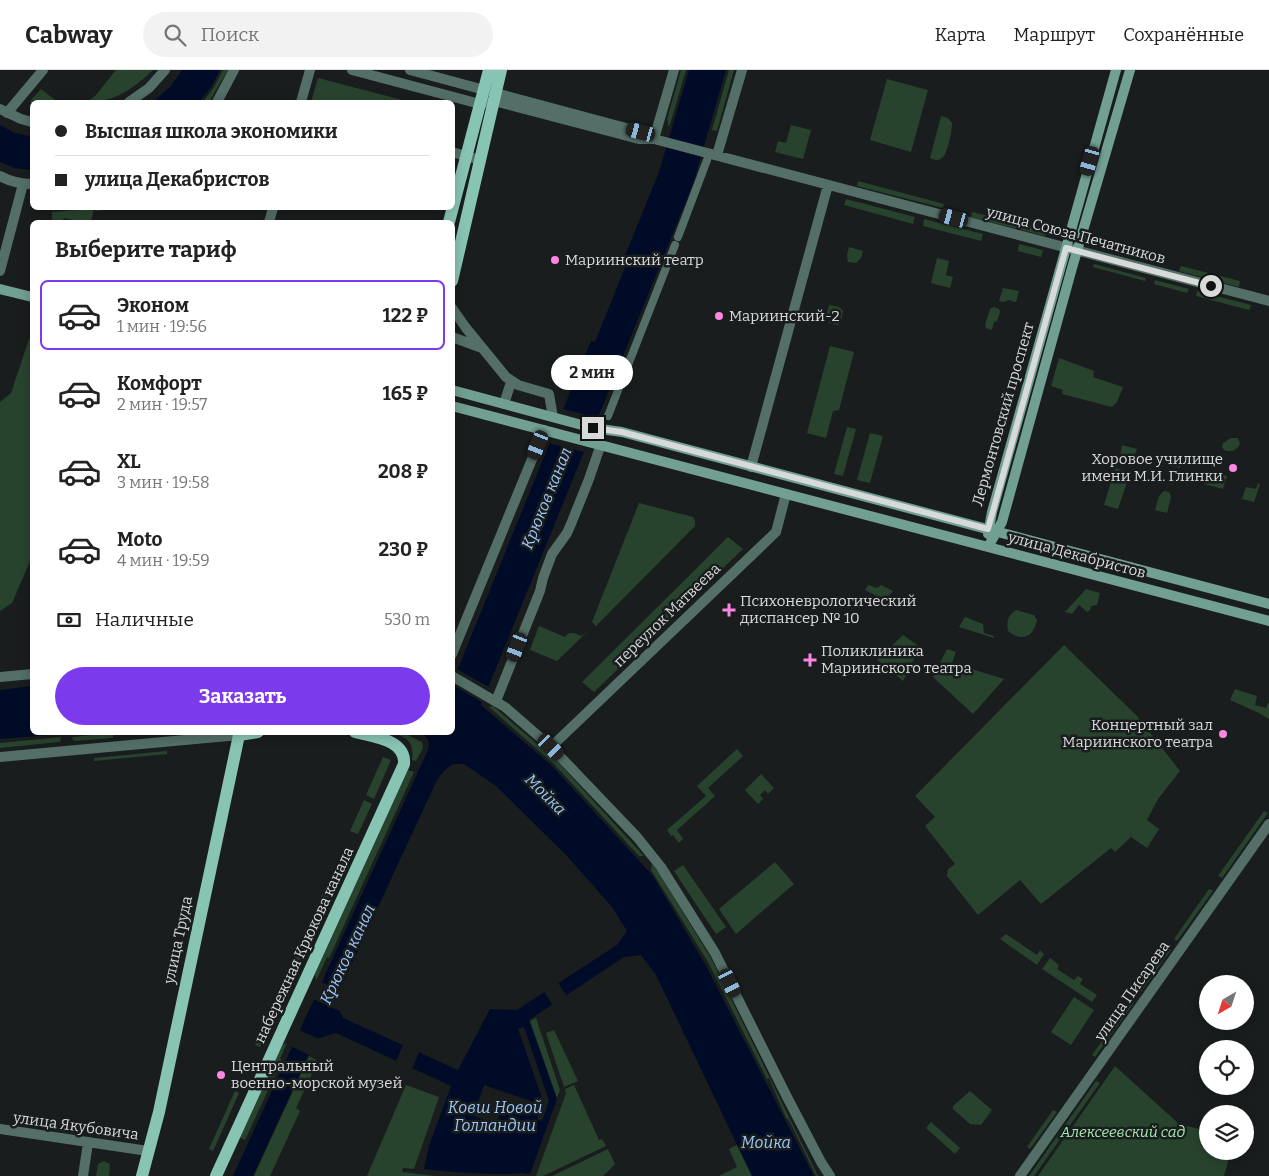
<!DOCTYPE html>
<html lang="ru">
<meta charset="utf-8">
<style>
body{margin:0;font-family:Bitter,serif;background:#f2f2f2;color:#222;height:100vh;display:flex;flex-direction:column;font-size:19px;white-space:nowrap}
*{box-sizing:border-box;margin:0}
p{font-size:16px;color:#767676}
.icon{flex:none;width:28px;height:28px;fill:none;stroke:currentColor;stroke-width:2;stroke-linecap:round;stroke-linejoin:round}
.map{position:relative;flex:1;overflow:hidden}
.side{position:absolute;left:30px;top:150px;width:425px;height:515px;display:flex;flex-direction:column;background:#fff;border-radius:8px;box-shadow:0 2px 12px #0003}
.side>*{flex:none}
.banner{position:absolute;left:30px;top:30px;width:425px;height:110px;border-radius:8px;box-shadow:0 2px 12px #0003;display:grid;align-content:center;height:110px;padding:0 25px;background:#fff}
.needle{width:32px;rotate:219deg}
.fabs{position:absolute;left:1199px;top:905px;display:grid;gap:10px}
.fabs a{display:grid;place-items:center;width:55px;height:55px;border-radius:50%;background:#fff;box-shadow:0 2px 12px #0003;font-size:25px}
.end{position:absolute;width:22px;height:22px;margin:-11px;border:6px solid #d8dada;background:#111;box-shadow:0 0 0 2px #111}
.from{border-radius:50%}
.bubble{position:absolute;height:35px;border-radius:18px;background:#fff;box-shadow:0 2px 12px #0003;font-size:16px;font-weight:700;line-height:35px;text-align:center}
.car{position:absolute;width:15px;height:30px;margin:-15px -8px;border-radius:6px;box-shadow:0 0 4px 1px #0007;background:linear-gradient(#222 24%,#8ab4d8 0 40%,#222 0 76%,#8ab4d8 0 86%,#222 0)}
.banner b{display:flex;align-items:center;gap:18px;height:48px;font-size:19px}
.banner b+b{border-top:1px solid #e0e0e0}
.banner i{width:12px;height:12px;background:#222}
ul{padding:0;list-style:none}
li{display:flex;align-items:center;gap:15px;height:70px;margin:0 10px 8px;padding:0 15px;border:2px solid transparent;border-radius:8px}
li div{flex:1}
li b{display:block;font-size:19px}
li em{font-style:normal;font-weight:700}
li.active{border-color:#7c3aed}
li>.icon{width:45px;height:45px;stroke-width:1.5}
h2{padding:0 25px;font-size:22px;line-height:60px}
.pay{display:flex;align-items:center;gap:12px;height:55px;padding:0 25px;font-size:19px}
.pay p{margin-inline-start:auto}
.primary-button{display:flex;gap:10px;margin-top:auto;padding:10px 25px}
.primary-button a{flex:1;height:58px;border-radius:30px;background:#7c3aed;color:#fff;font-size:20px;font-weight:700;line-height:58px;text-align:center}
header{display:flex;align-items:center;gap:30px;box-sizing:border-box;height:70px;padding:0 25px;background:#fff;border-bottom:1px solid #e0e0e0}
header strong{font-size:24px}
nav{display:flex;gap:28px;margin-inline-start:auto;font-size:18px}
.search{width:350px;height:45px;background:#f2f2f2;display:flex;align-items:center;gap:12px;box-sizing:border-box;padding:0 18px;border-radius:28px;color:#767676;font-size:19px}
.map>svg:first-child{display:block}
.green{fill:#28432d}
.water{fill:#000c27;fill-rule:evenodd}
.pier{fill:#191d1d}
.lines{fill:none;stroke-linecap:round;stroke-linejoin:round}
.pedestrian{stroke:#536f67;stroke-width:8}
.minor{stroke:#536f67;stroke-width:10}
.tertiary{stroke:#536f67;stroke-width:10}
.secondary{stroke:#719f92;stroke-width:10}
.primary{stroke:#88c4b4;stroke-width:12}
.route{stroke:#d8dada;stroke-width:6}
.poi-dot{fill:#fd86e2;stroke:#191d1d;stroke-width:2}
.labels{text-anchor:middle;stroke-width:5;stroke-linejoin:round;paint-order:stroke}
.street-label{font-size:15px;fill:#d8dada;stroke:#191d1d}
.poi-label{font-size:15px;fill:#d8dada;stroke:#191d1d;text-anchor:start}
.park-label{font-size:15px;font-style:italic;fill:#a3e9ae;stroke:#191d1d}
.water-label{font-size:16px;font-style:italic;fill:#9ec5fa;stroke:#191d1d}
</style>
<header>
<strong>Cabway</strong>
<div class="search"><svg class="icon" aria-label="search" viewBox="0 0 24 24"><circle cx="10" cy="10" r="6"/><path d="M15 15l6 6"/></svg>Поиск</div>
<nav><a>Карта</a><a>Маршрут</a><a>Сохранённые</a></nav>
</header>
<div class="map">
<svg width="1269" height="1106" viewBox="0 0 1269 1106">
<rect width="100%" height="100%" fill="#191d1d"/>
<path class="green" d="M116,0H153C134,18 114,33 87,32L95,26Z
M223,0H228L209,32H203L214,17Z
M681,0H686L669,58L667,49Z
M729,0H734L717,61L712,60Z
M318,8L410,32H311Z
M887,9L928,20L911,82L870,70Z
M41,19L58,32H32V36L30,31Z
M941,46L948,48L952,53C952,60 948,84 942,88C938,91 934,90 930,88Z
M791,55L811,60L803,89L775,82L778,71L786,73Z
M858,111L944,134L943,138L857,116Z
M846,129L915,147L913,154L844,135Z
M101,138L100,141L94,140L91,151L97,152H81L64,148L62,152H52V142Z
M972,142L1047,161L1045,166L971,147Z
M924,149L983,164L981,171L923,156Z
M1019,174L1043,180L1041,187L1018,181Z
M849,177L863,181L861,188L856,193L848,192L847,185Z
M937,188L949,191L946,205L953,207L950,218L931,213Z
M1094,194L1146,208L1145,211L1093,197Z
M1181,196L1240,211L1239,217L1179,201Z
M1155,210L1189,219L1187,223L1154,214Z
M1003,218L1019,221L1016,232L1008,230L1004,232L999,231Z
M1197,221L1251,235L1249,240L1196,226Z
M829,235L839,237L843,241L841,251L838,255L829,253L830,248L826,247Z
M994,237L999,239L1000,242L997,251L994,252L992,260L986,258L985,255L990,239Z
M29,269L32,270V487L12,533L0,541V332L11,323Z
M830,276L854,282L839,340L833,341L826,368L807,363Z
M1059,288L1094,301L1093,307L1123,317L1117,332L1112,337L1062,324L1063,320L1051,316Z
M847,357L856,359L843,406L834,404Z
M870,363L883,366L870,413L857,410Z
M1231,368H1238L1240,374C1237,380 1231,383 1224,380L1222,377L1223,373Z
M1122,375L1137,379L1133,389H1130L1120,386Z
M1154,383L1182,392L1180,398L1153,389Z
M1115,398L1130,403L1118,439L1104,435Z
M1205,400L1227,406L1223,419L1204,414V411L1201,410Z
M1258,413L1260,414L1254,432L1242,429L1246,417L1256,419Z
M1164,421L1169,422L1171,427L1167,443L1155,440L1159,426Z
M639,433L693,447L695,451V456L596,556L592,552Z
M728,467L743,479L594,622L582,612Z
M868,515L877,518L881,515L893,521L885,530L865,520Z
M1086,519L1100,523L1097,535L1091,536L1090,540L1087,542L1079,535L1072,544L1065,542Z
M1016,540L1034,545L1037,550C1033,568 1022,572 1008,561C1006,551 1008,546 1016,540Z
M965,547L983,554L984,563L994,566V568L959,557Z
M539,556L565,567C570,560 575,564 582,566L590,559L557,591L530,580Z
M903,565L920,577L903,611L877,590Z
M1064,575L1137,646L1180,701L1158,729L1147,750L1159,759L1147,778L1131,767L1115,782L1111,778L1041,834L1020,810L978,845L947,806L948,799L955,794L925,756L935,747L915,726Z
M947,579L956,582L952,593L1004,609L973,644L933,607Z
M1235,619L1257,626L1255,635L1266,638L1268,633H1269V649L1259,643L1230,630Z
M493,636L557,691L644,786H639L554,694L489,637Z
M113,663V668L75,671L73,670L72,667Z
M392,663H408V665L422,672L423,678L416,691L412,690C414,673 408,667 392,663Z
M61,667L60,672H59L0,678V673Z
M737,679L743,686L708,718L715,726L677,760L683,769L679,773L673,765L671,766L667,760L706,726L697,716Z
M167,681V684L94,691V688Z
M383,687L391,690L374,729L366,725Z
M408,700L414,702L329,888L327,887L316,911L315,904Z
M761,704L774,718L768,724L765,720L760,725L763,729L758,734L745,720Z
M364,730L372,734L358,764L350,761Z
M1264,741L1268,743L1222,808L1218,806Z
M775,792L794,814L736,864L719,839Z
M652,794L659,803L712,890L818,1106H816L789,1050L786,1048L769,1008L767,1009L708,892L651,800Z
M683,795L726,857L716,864L674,801Z
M325,818L331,821L296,898L290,896Z
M1209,819L1213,821L1177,871L1174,869Z
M1006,864L1037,885L1040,880L1044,884L1037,895L1000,869Z
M1168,877L1171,880L1141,922L1138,920Z
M1050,888L1059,895L1057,899L1074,910L1078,906L1083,909L1080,914L1097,925L1092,932L1042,899Z
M288,900L294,903L260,977L255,975Z
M1074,927L1094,940L1071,975L1051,962Z
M1131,930L1134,933L1095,987L1092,985Z
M536,948L560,1020L557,1028L530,951Z
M554,960L578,1011L564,1017L546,963Z
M287,973L280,989L282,990L245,1070L239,1067L282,975Z
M309,986L318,991L296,1038L300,1041L270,1106H254Z
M1115,996L1179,1054L1207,1061L1208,1081H1231L1224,1106H1038Z
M1096,1011L1100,1013L1034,1106H1029Z
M406,1015L439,1027L414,1099L403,1098L402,1102L435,1106H367Z
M574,1015L599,1070L602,1069L606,1076L543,1106H536L566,1023L565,1019Z
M235,1021L239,1023L213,1081L209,1079Z
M970,1021L992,1040L981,1055L970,1054L953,1039V1036Z
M1053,1040L1057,1042L1030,1079L1027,1077Z
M931,1052L960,1078L955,1084L926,1058Z
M737,1075L752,1106H719L737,1097L729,1079Z
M608,1079L615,1094L603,1106H552Z
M104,1091L110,1094L109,1106H96L98,1094Z"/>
<path class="water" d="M182,0H220L212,16L199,32H153L171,16Z
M689,0H726L693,114L481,635L552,696L653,806L705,894L814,1106H752L656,905L641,885L624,887L529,950L557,1029L530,1104L522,1103C501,1106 449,1102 424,1099L429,1076L451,1016L336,963L316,969L253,1106H233L428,680C431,672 427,665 419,663L452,662L453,611L591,271L595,272L626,195L622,193L659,102ZM453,694H464L496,716L567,786L612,837L627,861L617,875L517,940L490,939L458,1000L343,948L335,930L437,710L444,701Z
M0,55L15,63L32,67V100L15,98L0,92Z
M32,616V662L75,663L0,669V620Z"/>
<path class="pier" d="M563,339L598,348L584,382L549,373Z
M457,599L489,617L483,633L453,615V609Z
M557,911L568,928L554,937L543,920Z
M321,912L342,921L337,930L342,942L313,929Z
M524,957L549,1031L542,1051L537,1050L539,1044L504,1032L496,1054L473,1046L484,1015L542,1035L543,1031L518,959Z
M299,960L321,970L318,971L311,986L291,976Z
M404,973L420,980L411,1001L395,993Z"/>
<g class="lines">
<path class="pedestrian" d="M678,167L707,90
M608,346L675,175"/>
<path class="minor" d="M352,0L480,34L494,31L639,69H653
M410,0L641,62L654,69L1269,231
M129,32L149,18L165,0
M301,32L310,0
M0,39L21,49L32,52
M7,43L43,0
M654,69L674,0
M452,82L473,88
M717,85L742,0
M269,152L273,138
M0,201L23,114
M452,238L466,258L506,307L518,315L549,324L553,347
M452,267L482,278
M504,334L511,312
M751,397L828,115
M452,584L544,360
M452,606L505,637L551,677L637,767L661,797L715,883L787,1027L821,1092L830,1106
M0,607L32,604
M496,631L540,521L543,508L552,484L567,463L571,454L589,409L601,374
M551,677L776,462L786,424
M0,1059L148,1081
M83,1106L88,1073"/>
<path class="tertiary" d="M217,32L234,0
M0,106C11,112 21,114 32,114
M0,687L239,665
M1020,1106L1269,754"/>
<path class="secondary" d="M0,219L32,227
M452,320L593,358L622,362L1269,534
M452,336L1269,551
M988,464L992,442L1116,0
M988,477L1002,452L1072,198L1130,0"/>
<path class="primary" d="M449,152L489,0
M452,211L501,0
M142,1106L159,1042L239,665L258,662
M216,1106L404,694C406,669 373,667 355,662"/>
</g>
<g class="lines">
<path class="route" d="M593,358L622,362L988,459L1066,178L1211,216"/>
</g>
<g class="poi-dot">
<circle cx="555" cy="190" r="5"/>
<circle cx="719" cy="246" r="5"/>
<circle cx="1233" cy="398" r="5"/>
<path d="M726.5 532.5h5v5h5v5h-5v5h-5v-5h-5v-5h5z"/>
<path d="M807.5 582.5h5v5h5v5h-5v5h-5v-5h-5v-5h5z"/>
<circle cx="1223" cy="664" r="5"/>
<circle cx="221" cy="1005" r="5"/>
</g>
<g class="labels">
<g class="street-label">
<text transform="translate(1076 165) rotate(15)" y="5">улица Союза Печатников</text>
<text transform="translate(1003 344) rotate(-74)" y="5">Лермонтовский проспект</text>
<text transform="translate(1077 485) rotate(15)" y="5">улица Декабристов</text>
<text transform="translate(667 545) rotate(-44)" y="5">переулок Матвеева</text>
<text transform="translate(178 870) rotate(-78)" y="5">улица Труда</text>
<text transform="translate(304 875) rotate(-65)" y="5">набережная Крюкова канала</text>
<text transform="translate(1132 921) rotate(-55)" y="5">улица Писарева</text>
<text transform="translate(76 1056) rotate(8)" y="5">улица Якубовича</text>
</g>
<g class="poi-label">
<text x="565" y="195">Мариинский театр</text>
<text x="729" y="251">Мариинский-2</text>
<text x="1223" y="394" text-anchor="end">Хоровое училище<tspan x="1223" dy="17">имени М.И. Глинки</tspan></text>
<text x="740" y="536">Психоневрологический<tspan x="740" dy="17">диспансер № 10</tspan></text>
<text x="821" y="586">Поликлиника<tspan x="821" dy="17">Мариинского театра</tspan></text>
<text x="1213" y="660" text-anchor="end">Концертный зал<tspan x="1213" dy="17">Мариинского театра</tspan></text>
<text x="231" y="1001">Центральный<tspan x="231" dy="17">военно-морской музей</tspan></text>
</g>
<g class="park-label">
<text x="1123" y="1067">Алексеевский сад</text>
</g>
<g class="water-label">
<text transform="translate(546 428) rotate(-68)" y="6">Крюков канал</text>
<text transform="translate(546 724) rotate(45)" y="6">Мойка</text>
<text transform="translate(347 884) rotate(-65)" y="6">Крюков канал</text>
<text x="495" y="1043">Ковш Новой<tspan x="495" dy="18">Голландии</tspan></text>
<text x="766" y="1078">Мойка</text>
</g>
</g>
</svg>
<div class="fabs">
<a><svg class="needle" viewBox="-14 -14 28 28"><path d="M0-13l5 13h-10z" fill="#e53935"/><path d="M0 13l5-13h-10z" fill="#767676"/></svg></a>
<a><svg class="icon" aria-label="locate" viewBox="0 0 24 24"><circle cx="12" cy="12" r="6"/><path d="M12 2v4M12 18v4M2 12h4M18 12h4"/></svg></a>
<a><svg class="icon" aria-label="layers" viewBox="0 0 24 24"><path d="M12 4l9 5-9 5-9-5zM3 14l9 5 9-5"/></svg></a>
</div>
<i class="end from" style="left:1211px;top:216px"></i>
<i class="end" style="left:593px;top:358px"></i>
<div class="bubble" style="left:551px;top:285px;width:82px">2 мин</div>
<i class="car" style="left:641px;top:62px;rotate:285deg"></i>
<i class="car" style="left:1090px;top:91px;rotate:196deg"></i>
<i class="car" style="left:954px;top:148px;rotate:285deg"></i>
<i class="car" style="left:538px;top:375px;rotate:202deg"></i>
<i class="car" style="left:517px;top:577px;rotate:201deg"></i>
<i class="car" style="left:551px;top:677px;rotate:135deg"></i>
<i class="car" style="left:730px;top:913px;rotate:154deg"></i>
<div class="banner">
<b><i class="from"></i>Высшая школа экономики</b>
<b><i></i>улица Декабристов</b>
</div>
<section class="side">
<h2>Выберите тариф</h2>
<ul>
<li class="active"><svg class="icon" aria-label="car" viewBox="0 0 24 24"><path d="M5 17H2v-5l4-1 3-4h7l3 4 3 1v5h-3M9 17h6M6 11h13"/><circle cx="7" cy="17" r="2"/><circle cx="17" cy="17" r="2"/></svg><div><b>Эконом</b><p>1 мин · 19:56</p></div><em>122 ₽</em></li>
<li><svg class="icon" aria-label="car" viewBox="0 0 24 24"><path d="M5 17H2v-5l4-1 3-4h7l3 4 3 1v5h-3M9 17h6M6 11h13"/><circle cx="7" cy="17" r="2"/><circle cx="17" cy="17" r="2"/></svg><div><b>Комфорт</b><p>2 мин · 19:57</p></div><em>165 ₽</em></li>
<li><svg class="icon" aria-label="car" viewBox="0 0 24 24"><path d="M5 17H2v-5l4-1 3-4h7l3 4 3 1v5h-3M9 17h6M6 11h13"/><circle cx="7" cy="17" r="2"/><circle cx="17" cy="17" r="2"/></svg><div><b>XL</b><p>3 мин · 19:58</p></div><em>208 ₽</em></li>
<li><svg class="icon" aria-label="car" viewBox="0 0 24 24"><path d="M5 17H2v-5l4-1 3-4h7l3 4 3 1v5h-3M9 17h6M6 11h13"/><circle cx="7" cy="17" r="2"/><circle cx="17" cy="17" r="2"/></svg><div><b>Moto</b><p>4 мин · 19:59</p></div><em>230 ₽</em></li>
</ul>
<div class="pay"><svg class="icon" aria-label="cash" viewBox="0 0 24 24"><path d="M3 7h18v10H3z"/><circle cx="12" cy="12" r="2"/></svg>Наличные<p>530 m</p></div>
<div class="primary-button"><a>Заказать</a></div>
</section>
</div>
